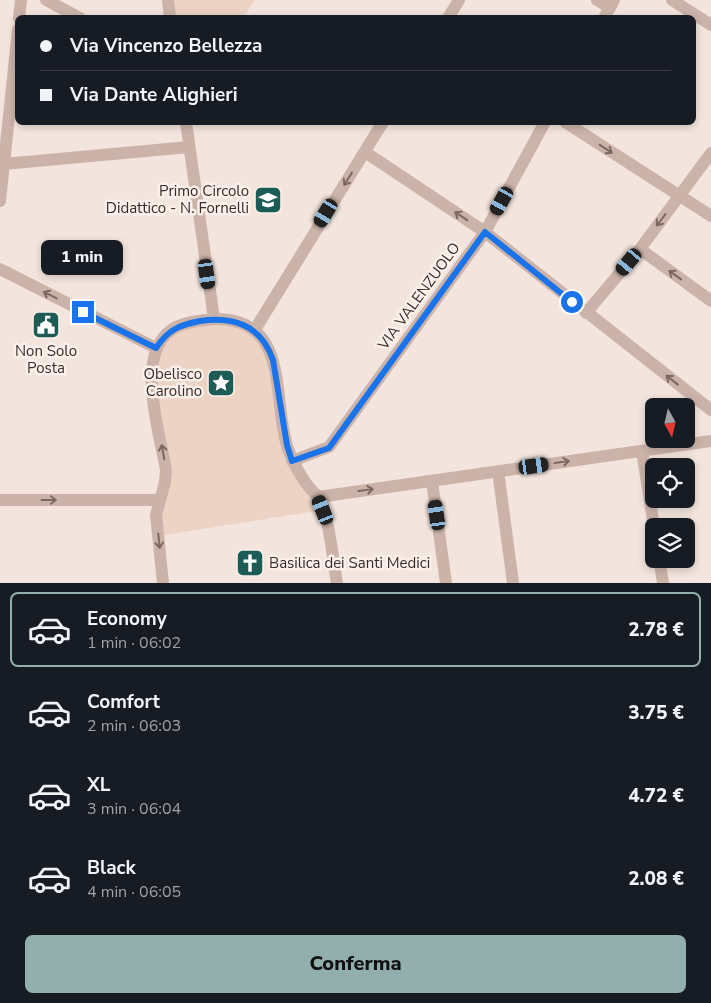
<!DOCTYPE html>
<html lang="it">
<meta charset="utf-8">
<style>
body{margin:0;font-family:"Nunito Sans",sans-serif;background:#20242c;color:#f1f3f6;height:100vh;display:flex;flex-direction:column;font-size:19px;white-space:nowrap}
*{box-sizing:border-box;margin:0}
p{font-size:16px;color:#9ea1a6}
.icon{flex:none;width:28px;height:28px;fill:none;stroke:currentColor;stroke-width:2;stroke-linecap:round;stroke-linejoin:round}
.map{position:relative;height:583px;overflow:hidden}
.panel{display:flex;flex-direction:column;background:#171b24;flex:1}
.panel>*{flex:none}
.top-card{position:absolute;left:15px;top:15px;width:681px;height:110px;border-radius:8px;box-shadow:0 2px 8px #0003;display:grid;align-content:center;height:110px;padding:0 25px;background:#171b24}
.needle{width:32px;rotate:172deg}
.fabs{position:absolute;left:645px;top:398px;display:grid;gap:10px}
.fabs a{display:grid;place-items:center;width:50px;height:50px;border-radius:8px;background:#171b24;box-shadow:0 2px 8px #0003;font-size:25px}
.end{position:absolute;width:22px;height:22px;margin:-11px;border:6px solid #1a73e8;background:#fff;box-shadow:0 0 0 2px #fff}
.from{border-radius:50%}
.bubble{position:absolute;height:35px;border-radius:8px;background:#171b24;box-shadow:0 2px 8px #0003;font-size:16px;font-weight:800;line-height:35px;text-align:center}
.car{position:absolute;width:15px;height:30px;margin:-15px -8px;border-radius:6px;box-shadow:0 0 4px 1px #0007;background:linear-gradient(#222 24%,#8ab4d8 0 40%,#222 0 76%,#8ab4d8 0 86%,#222 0)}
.top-card b{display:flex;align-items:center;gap:18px;height:48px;font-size:19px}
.top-card b+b{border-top:1px solid #363941}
.top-card i{width:12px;height:12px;background:#f1f3f6}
ul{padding:9px 0 0;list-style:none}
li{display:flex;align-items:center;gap:15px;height:75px;margin:0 10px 8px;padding:0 15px;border:2px solid transparent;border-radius:8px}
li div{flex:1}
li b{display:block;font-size:19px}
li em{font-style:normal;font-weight:800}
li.current{border-color:#92afae}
li>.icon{width:45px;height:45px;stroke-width:1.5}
.cta{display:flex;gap:10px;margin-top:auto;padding:10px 25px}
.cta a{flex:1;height:58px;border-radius:8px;background:#92afae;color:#111;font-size:20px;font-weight:800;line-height:58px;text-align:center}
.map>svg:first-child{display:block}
.plaza{fill:#ecd3c4}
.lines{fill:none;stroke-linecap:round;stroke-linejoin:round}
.minor{stroke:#ccb3a9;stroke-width:12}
.tertiary{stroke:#ccb3a9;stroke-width:12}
.oneway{stroke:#7b6863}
.route{stroke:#1a73e8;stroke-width:6}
.labels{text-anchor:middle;stroke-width:5;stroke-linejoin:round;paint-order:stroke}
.poi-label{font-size:15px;fill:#392b29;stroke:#fbf0ea;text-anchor:end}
.street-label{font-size:15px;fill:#392b29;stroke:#fbf0ea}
</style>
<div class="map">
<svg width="711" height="583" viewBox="0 0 711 583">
<rect width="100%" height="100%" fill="#f3e5dd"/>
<path class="plaza" d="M168,0H255L243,18L170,17Z
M223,319L262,340L287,445L323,510L158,536L165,482L150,374L169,331Z"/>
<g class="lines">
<path class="minor" d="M597,0L610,8
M672,0L711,25
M19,18L21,0
M448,18L459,0
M604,18L614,0
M565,122L711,216
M365,152L485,232L711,410
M4,164L189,147
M0,201L18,30
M640,249L711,301
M0,269L156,348
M586,313L640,249L711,153
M254,331L383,122
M642,451L654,526
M292,461L329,447L485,232L545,122
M498,471L513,583
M432,481L446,583
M318,497L711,441
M0,500H159
M659,559L663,583
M163,583L156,515L165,482L166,470C160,434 135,357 170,331C181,322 199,321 214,319"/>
<path class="tertiary" d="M46,0L80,18
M168,0L170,18
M186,122L214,319C292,318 271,399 288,449C293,462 299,474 308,486C311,490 315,493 318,497C329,514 333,561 337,583"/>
</g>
<defs><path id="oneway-shaft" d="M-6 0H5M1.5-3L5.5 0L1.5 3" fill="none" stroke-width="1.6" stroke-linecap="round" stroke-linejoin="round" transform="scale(1.25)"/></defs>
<g class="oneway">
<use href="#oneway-shaft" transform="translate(606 149) rotate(33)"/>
<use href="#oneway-shaft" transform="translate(348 179) rotate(122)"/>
<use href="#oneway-shaft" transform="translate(461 216) rotate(-146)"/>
<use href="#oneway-shaft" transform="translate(661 220) rotate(127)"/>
<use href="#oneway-shaft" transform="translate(675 275) rotate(-144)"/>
<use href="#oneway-shaft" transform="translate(50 295) rotate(-153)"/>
<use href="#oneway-shaft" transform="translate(672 380) rotate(-142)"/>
<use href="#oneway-shaft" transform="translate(163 452) rotate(-100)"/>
<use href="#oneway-shaft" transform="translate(562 462) rotate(-8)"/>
<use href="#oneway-shaft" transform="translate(366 490) rotate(-8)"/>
<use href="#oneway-shaft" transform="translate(49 500)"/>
<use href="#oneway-shaft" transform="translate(159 541) rotate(84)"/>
</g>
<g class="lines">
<path class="route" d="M83,312L156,348C168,330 179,325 200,321C233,316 261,325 273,360L287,445L292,461L329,448L485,232L572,302"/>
</g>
<defs>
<g id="school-square" transform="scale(1.4375)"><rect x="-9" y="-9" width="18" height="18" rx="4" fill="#1d5c56" stroke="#fbf0ea"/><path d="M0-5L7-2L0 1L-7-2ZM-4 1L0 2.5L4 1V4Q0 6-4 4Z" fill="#fff"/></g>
<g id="civic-square" transform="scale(1.4375)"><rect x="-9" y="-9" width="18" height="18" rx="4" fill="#1d5c56" stroke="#fbf0ea"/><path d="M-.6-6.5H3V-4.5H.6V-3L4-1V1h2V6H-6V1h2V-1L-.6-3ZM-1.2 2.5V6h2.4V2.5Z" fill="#fff"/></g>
<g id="sight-square" transform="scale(1.4375)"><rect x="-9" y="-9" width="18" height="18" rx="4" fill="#1d5c56" stroke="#fbf0ea"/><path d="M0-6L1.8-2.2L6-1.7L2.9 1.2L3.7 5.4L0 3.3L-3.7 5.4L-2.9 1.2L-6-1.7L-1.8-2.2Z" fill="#fff"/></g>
<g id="church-square" transform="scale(1.4375)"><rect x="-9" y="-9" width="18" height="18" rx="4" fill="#1d5c56" stroke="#fbf0ea"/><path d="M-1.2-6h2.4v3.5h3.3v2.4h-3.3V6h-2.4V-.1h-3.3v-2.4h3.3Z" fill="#fff"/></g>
</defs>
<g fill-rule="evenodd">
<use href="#school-square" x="268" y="200"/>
<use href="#civic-square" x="46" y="325"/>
<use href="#sight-square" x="221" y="383"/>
<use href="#church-square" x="250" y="563"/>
</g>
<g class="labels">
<g class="poi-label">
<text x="249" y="196">Primo Circolo<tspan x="249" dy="17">Didattico - N. Fornelli</tspan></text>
<text x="46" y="356" text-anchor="middle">Non Solo<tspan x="46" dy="17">Posta</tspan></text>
<text x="202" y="379">Obelisco<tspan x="202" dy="17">Carolino</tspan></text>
<text x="269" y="568" text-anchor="start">Basilica dei Santi Medici</text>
</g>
<g class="street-label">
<text transform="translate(419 296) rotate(-54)" y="5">VIA VALENZUOLO</text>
</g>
</g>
</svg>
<div class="fabs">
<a><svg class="needle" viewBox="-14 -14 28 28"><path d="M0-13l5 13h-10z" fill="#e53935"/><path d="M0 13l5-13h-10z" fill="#9ea1a6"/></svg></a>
<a><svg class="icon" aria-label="locate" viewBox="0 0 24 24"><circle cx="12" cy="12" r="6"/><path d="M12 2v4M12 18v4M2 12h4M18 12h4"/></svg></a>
<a><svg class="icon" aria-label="layers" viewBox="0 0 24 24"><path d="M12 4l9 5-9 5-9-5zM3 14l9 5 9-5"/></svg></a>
</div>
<i class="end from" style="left:572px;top:302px"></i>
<i class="end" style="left:83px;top:312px"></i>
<div class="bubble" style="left:41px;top:240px;width:82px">1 min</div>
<i class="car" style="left:502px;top:201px;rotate:209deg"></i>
<i class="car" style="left:326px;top:213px;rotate:211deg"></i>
<i class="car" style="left:629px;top:262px;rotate:220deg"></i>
<i class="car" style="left:207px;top:274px;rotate:172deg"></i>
<i class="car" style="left:534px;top:466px;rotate:82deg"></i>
<i class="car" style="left:323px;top:510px;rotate:338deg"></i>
<i class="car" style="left:437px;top:515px;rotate:352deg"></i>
<div class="top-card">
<b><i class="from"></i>Via Vincenzo Bellezza</b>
<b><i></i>Via Dante Alighieri</b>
</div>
</div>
<section class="panel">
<ul>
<li class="current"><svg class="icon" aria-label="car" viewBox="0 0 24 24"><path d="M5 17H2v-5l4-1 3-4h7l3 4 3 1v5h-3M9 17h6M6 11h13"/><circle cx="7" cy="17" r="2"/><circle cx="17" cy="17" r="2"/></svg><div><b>Economy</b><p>1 min · 06:02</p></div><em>2.78 €</em></li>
<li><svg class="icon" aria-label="car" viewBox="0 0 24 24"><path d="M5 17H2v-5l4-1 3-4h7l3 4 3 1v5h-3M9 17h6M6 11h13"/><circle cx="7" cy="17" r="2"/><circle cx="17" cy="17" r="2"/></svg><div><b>Comfort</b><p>2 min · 06:03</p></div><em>3.75 €</em></li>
<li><svg class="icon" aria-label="car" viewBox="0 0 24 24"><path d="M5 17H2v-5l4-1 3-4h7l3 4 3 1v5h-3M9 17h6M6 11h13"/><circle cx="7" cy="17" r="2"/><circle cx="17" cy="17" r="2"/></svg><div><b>XL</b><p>3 min · 06:04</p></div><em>4.72 €</em></li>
<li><svg class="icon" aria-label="car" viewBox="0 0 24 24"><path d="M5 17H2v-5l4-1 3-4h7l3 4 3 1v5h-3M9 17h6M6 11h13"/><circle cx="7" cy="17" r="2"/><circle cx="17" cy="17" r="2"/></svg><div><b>Black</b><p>4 min · 06:05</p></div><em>2.08 €</em></li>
</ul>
<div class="cta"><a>Conferma</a></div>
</section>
